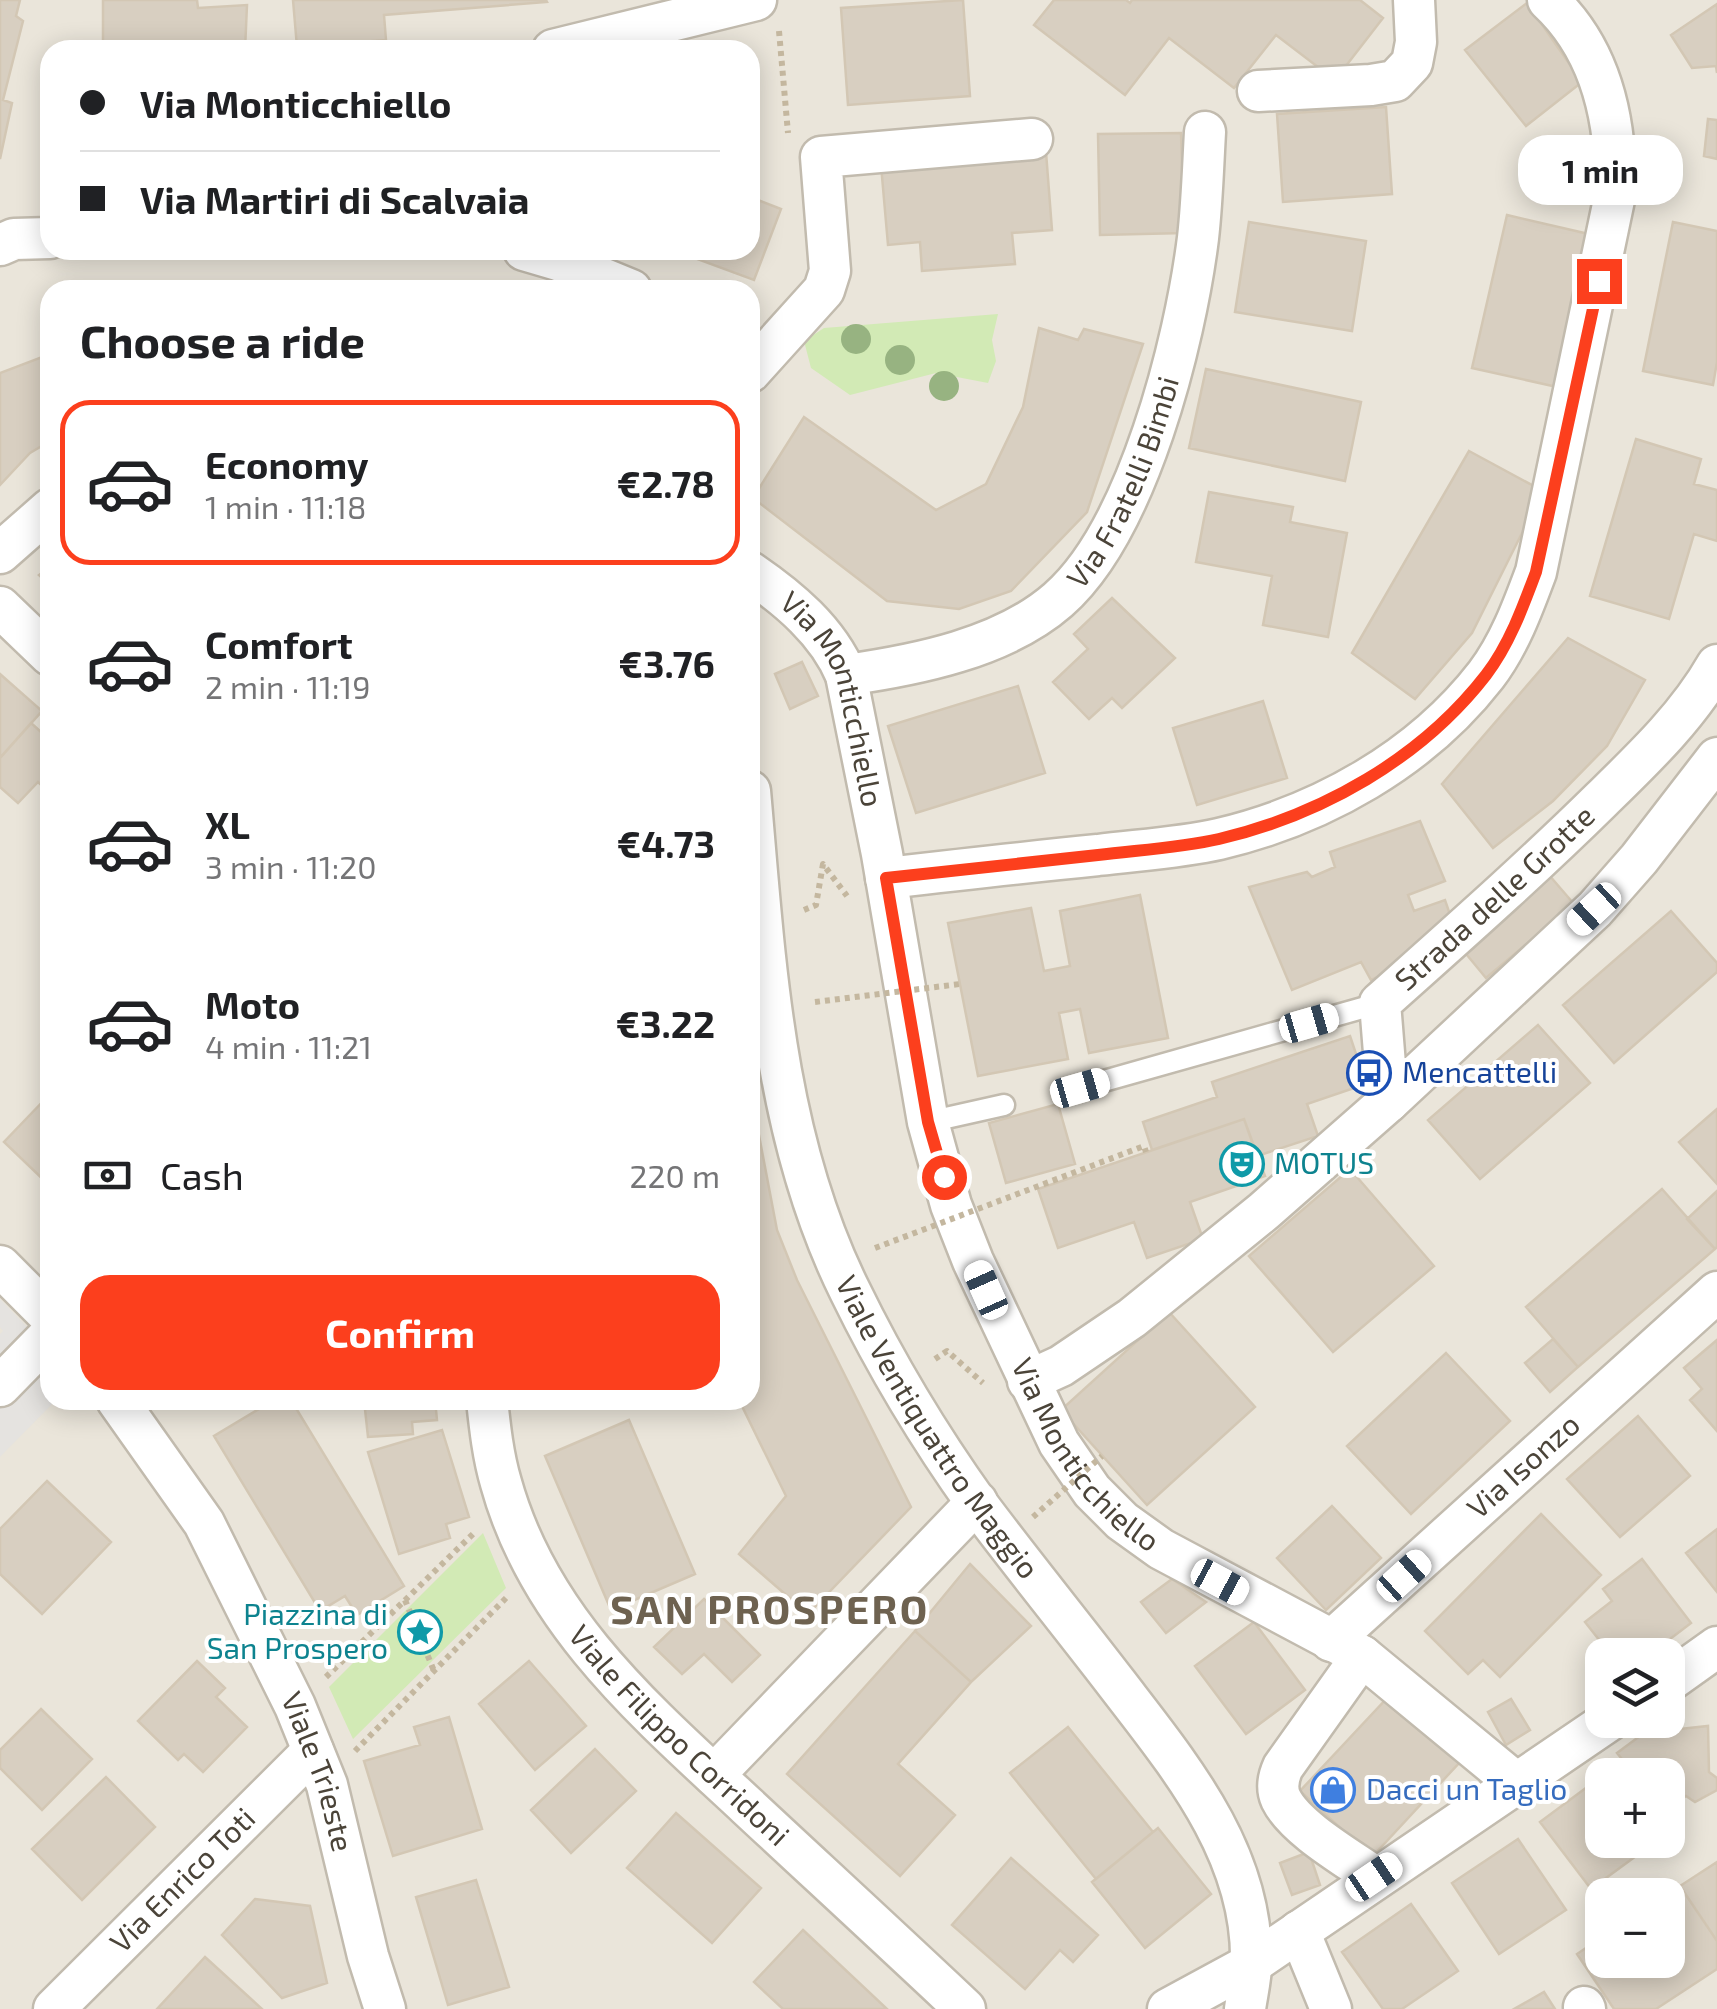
<!DOCTYPE html>
<meta charset="utf-8">
<style>
body{margin:0;font-family:"Exo 2",sans-serif;background:#f2f2f2;color:#202124;height:100vh;display:flex;flex-direction:column;font-size:38px;white-space:nowrap}
*{box-sizing:border-box;margin:0}
p{font-size:32px;color:#757577}
.icon{flex:none;width:55px;height:55px;fill:none;stroke:currentColor;stroke-width:2;stroke-linecap:round;stroke-linejoin:round}
.map{position:relative;flex:1;overflow:hidden}
.sheet{position:absolute;left:40px;top:280px;width:720px;height:1130px;display:flex;flex-direction:column;background:#fff;border-radius:30px;box-shadow:0 5px 25px #0003}
.sheet>*{flex:none}
.top-card{position:absolute;left:40px;top:40px;width:720px;height:220px;border-radius:30px;box-shadow:0 5px 25px #0003;display:grid;align-content:center;height:220px;padding:0 40px;background:#fff}
.controls{position:absolute;left:1585px;top:1638px;display:grid;gap:20px}
.controls a{display:grid;place-items:center;width:100px;height:100px;border-radius:20px;background:#fff;box-shadow:0 5px 25px #0003;font-size:50px}
.end{position:absolute;width:45px;height:45px;margin:-22px;border:12px solid #fc3f1d;background:#fff;box-shadow:0 0 0 5px #fff}
.from{border-radius:50%}
.bubble{position:absolute;height:70px;border-radius:30px;background:#fff;box-shadow:0 5px 25px #0003;font-size:32px;font-weight:700;line-height:70px;text-align:center}
.car{position:absolute;width:30px;height:60px;margin:-30px -15px;border-radius:12px;box-shadow:0 0 8px 2px #0007;background:linear-gradient(#fff 24%,#345 0 40%,#fff 0 76%,#345 0 86%,#fff 0)}
.top-card b{display:flex;align-items:center;gap:35px;height:95px;font-size:38px}
.top-card b+b{border-top:2px solid #e0e0e0}
.top-card i{width:25px;height:25px;background:#202124}
ul{padding:0;list-style:none}
li{display:flex;align-items:center;gap:30px;height:165px;margin:0 20px 15px;padding:0 20px;border:5px solid transparent;border-radius:30px}
li div{flex:1}
li b{display:block;font-size:38px}
li em{font-style:normal;font-weight:700}
li.on{border-color:#fc3f1d}
li>.icon{width:90px;height:90px;stroke-width:1.5}
h2{padding:0 40px;font-size:45px;line-height:120px}
.pay{display:flex;align-items:center;gap:25px;height:110px;padding:0 40px;font-size:38px}
.pay p{margin-inline-start:auto}
.action{display:flex;gap:20px;margin-top:auto;padding:20px 40px}
.action a{flex:1;height:115px;border-radius:30px;background:#fc3f1d;color:#fff;font-size:40px;font-weight:700;line-height:115px;text-align:center}
.map>svg:first-child{display:block}
.residential{fill:#eae5da;fill-rule:evenodd}
.green{fill:#d2eab5}
.parking{fill:#e5e3e0}
.building{fill:#d8cfc1;stroke:#d3c7b4;stroke-width:2.5}
.lines{fill:none;stroke-linecap:round;stroke-linejoin:round}
.lane-casing{stroke:#c2bbae;stroke-width:25}
.street-casing{stroke:#c2bbae;stroke-width:45}
.path{stroke:#c4b79f;stroke-width:6;stroke-dasharray:5 5;stroke-linecap:butt}
.lane{stroke:#fff;stroke-width:20}
.street{stroke:#fff;stroke-width:40}
.path-bridge{stroke:#c4b79f;stroke-width:6;stroke-dasharray:5 5;stroke-linecap:butt}
.tree{fill:#97b381}
.route{stroke:#fc3f1d;stroke-width:12}
.labels{text-anchor:middle;stroke-width:8;stroke-linejoin:round;paint-order:stroke}
.street-label{font-size:30px;fill:#4b4439;stroke:#fff}
.transit-label{font-size:30px;fill:#164399;stroke:#fff;text-anchor:start}
.culture-label{font-size:30px;fill:#0d838f;stroke:#fff;text-anchor:start}
.shop-label{font-size:30px;fill:#366cbe;stroke:#fff;text-anchor:start}
.district-label{font-size:40px;font-weight:bold;letter-spacing:2.5px;fill:#6e6250;stroke:#fff}
</style>
<div class="map">
<svg width="1717" height="2009" viewBox="0 0 1717 2009">
<rect width="100%" height="100%" fill="#f6f3ec"/>
<path class="residential" d="M0,0H1717V2009H0ZM50,50H750V250H50ZM50,290H750V1400H50ZM1602,1655H1668V1720H1602ZM1602,1775H1668V1840H1602ZM1602,1895H1668V1960H1602Z"/>
<path class="green" d="M998,314L992,340L996,361L988,383L936,373L850,395L811,368L804,341L824,328Z
M483,1533L506,1588L353,1739L329,1687Z"/>
<path class="parking" d="M0,1299L50,1351V1400H56L0,1457V1334L3,1331L0,1327Z"/>
<path class="building" d="M0,0H20L16,16L23,21L3,100L12,103L0,159Z
M103,0H197L198,8L247,5L245,50H103Z
M293,0H546L547,2L384,15L386,40L297,47Z
M963,0L970,96L848,105L841,8Z
M1054,0H1126L1130,3L1132,0H1360L1383,18L1335,80L1276,35L1234,88L1169,38L1125,95L1034,25Z
M1527,3L1582,82L1526,126L1465,50Z
M1717,4V73L1716,66L1692,68L1671,35Z
M1386,107L1392,194L1283,202L1277,114Z
M1708,119L1717,120V159L1704,156Z
M1181,133L1184,233L1100,235L1098,134Z
M1046,152L1052,230L1012,233L1015,264L922,271L920,242L888,245L881,165Z
M750,197L781,209L754,280L673,250H750Z
M1507,215L1593,235L1557,387L1472,368Z
M1249,222L1366,241L1352,331L1235,312Z
M1673,222L1717,231V362L1713,385L1643,371Z
M1039,328L1078,340L1084,329L1143,344L1087,512L1011,591L959,609L887,601L753,498L804,417L936,510L986,484L1023,407Z
M50,354V441L30,453L0,485V373Z
M1206,369L1361,402L1345,481L1189,448Z
M1636,439L1701,459L1694,484L1717,490V541L1694,534L1669,619L1590,596Z
M1469,451L1543,491L1472,633L1415,699L1352,653Z
M1209,492L1293,507L1290,522L1347,533L1328,637L1263,625L1272,576L1196,562Z
M50,567V585L39,575Z
M1112,598L1175,658L1122,708L1112,698L1089,719L1053,682L1088,649L1074,634Z
M1568,638L1645,680L1607,746L1553,801L1493,848L1442,784Z
M802,662L818,696L790,709L775,674Z
M0,674L42,711L0,758Z
M1018,686L1045,773L916,813L888,726Z
M1263,701L1287,778L1197,805L1173,728Z
M31,723L50,740V793L38,782L18,803L0,787V758Z
M1420,821L1445,881L1408,895L1414,911L1445,900L1456,932L1422,955L1371,980L1361,962L1292,990L1249,887L1307,872L1312,877L1335,867L1330,852Z
M1549,875L1574,904L1486,978L1462,949Z
M1140,895L1168,1038L1089,1053L1080,1009L1059,1013L1068,1059L978,1076L948,923L1031,908L1044,971L1070,966L1060,911Z
M1671,911L1717,963V972L1614,1063L1563,1005Z
M1538,1025L1590,1083L1480,1179L1428,1120Z
M1350,1036L1366,1084L1307,1104L1318,1136L1257,1156L1244,1119L1152,1150L1143,1122L1217,1097L1212,1082Z
M750,1088L777,1230L797,1280L911,1507L808,1614L739,1554L786,1496L739,1400H750Z
M50,1094V1186L4,1142Z
M1058,1104L1075,1164L1006,1183L989,1123Z
M1717,1109V1184L1679,1142Z
M1244,1119L1265,1176L1190,1202L1203,1239L1147,1258L1134,1222L1058,1248L1038,1189Z
M1350,1169L1434,1266L1333,1352L1249,1256Z
M1662,1189L1715,1249L1578,1367L1526,1307Z
M1717,1191V1247L1715,1249L1687,1219Z
M1169,1312L1255,1407L1147,1505L1061,1410Z
M1553,1339L1578,1367L1550,1392L1525,1363Z
M1717,1340V1431L1690,1400L1702,1389L1684,1368Z
M1446,1353L1510,1421L1411,1514L1347,1446Z
M274,1400H291L404,1586L357,1615L345,1596L320,1611L214,1436Z
M364,1400H435L437,1420L412,1422L413,1434L368,1437Z
M1638,1416L1690,1476L1620,1537L1567,1479Z
M629,1420L695,1574L611,1610L545,1456Z
M442,1430L469,1517L446,1524L450,1538L399,1554L368,1452Z
M47,1481L111,1542L42,1614L0,1574V1529Z
M1332,1506L1381,1558L1326,1610L1277,1558Z
M1541,1514L1601,1575L1500,1677L1483,1660L1468,1674L1425,1631Z
M1717,1529V1592L1686,1553Z
M1642,1559L1691,1623L1649,1655H1611L1585,1622L1612,1601L1603,1589Z
M970,1564L1031,1626L971,1682L915,1631Z
M1172,1579L1206,1602L1166,1633L1141,1602Z
M704,1599L760,1655L732,1682L704,1654L682,1674L654,1647Z
M1254,1622L1305,1690L1246,1734L1195,1666Z
M915,1631L971,1682L898,1764L955,1815L900,1876L787,1774Z
M197,1661L225,1688L216,1697L247,1727L203,1772L184,1754L178,1760L138,1721Z
M529,1661L586,1726L535,1770L479,1704Z
M1389,1696L1460,1762L1372,1857L1300,1791Z
M1511,1699L1530,1730L1506,1745L1488,1712Z
M41,1709L92,1759L42,1810L0,1768V1750Z
M449,1717L482,1829L393,1856L364,1761L420,1745L414,1727Z
M1708,1726L1709,1772L1717,1778V1790L1695,1802L1686,1796L1668,1808V1775H1635L1617,1753L1644,1733Z
M1068,1727L1153,1832L1096,1879L1010,1773Z
M595,1749L636,1791L571,1853L531,1810Z
M1602,1776V1840L1655,1842L1591,1889L1540,1822Z
M106,1777L155,1827L82,1900L32,1849Z
M676,1813L761,1888L712,1943L627,1868Z
M1158,1828L1211,1894L1145,1948L1092,1882Z
M1518,1839L1566,1910L1499,1954L1452,1883Z
M1309,1852L1320,1885L1292,1895L1280,1863Z
M1011,1858L1098,1935L1073,1962L1060,1950L1025,1989L952,1925Z
M1717,1862V1941L1680,1886Z
M476,1880L509,1987L448,2005L416,1897Z
M1680,1886L1717,1941V1969L1656,2009H1614L1577,1954L1602,1937V1960H1668L1666,1895Z
M255,1899L310,1906L327,1983L282,1998L222,1935Z
M1411,1904L1458,1971L1402,2009H1383L1342,1952Z
M803,1930L887,2009H783L754,1982Z
M205,1957L262,2009H157Z
M1544,1992L1555,2009H1514Z"/>
<g class="lines">
<g class="lane-casing">
<path id="lane" d="M1079,1088L1380,1003
M928,1122L1004,1105"/>
</g>
<g class="street-casing">
<g id="street">
<path d="M553,50L756,0"/>
<path d="M1258,91L1371,85L1395,81L1412,63L1416,42L1414,0"/>
<path d="M0,245L14,239L50,238"/>
<path d="M524,250L558,260L631,290"/>
<path d="M750,372L824,290L830,271L821,157L1032,139"/>
<path d="M0,553L50,509"/>
<path id="s1" d="M750,572C788,598 828,631 846,675L882,854L928,1122L951,1205L973,1261L1059,1443L1092,1491L1122,1521L1161,1549L1362,1656L1516,1783"/>
<path d="M0,607L50,655"/>
<path id="s2" d="M846,675C916,665 1003,648 1058,600C1138,530 1185,342 1198,238C1202,203 1203,167 1205,132"/>
<path id="s3" d="M750,791C765,960 773,1136 850,1291C886,1365 930,1438 978,1505C1023,1565 1071,1624 1117,1684C1180,1766 1254,1854 1251,1964C1251,1979 1247,1994 1245,2009"/>
<path d="M886,878C956,870 1027,862 1098,855C1138,850 1179,848 1219,839C1321,815 1421,759 1486,675C1509,645 1523,607 1536,572L1615,195C1617,123 1603,51 1548,0"/>
<path id="s4" d="M1388,1102L1380,1003C1455,936 1530,870 1602,799C1644,758 1688,716 1717,665"/>
<path d="M0,1266L50,1316"/>
<path d="M1028,1381L1061,1366L1132,1318L1264,1211L1388,1102L1595,909L1639,859L1717,758"/>
<path d="M0,1386L50,1335"/>
<path id="s5" d="M117,1400L204,1523L295,1706L327,1785L368,1956L385,2009"/>
<path id="s6" d="M487,1400C490,1428 493,1456 501,1483C539,1621 646,1712 747,1806C820,1874 893,1941 965,2009"/>
<path id="s7" d="M1331,1641L1717,1292"/>
<path d="M1362,1656L1283,1767C1278,1778 1276,1788 1281,1799C1295,1828 1348,1858 1375,1877"/>
<path d="M1668,1682L1717,1647"/>
<path d="M714,1775L977,1502"/>
<path d="M1299,1931L1331,2009"/>
<path d="M1584,2007L1585,2009"/>
<path id="s8" d="M54,2009L313,1751"/>
<path d="M1168,2009L1251,1964L1610,1720"/>
</g>
</g>
<path class="path" d="M779,31L788,133
M804,910L816,905L823,864L847,896
M935,1359L947,1351L983,1383
M405,1600L434,1671
M326,1677L475,1532
M355,1751L508,1596"/>
<use href="#lane" class="lane"/>
<use href="#street" class="street"/>
<path class="path-bridge" d="M815,1002L960,984
M875,1248L1144,1146L1146,1152
M1033,1517L1102,1456"/>
</g>
<g class="tree">
<circle cx="856" cy="339" r="15"/>
<circle cx="900" cy="360" r="15"/>
<circle cx="944" cy="386" r="15"/>
</g>
<g class="lines">
<path class="route" d="M944,1177L928,1122L886,878C956,870 1027,863 1098,855C1138,850 1179,848 1219,839C1321,815 1421,759 1486,675C1509,645 1523,607 1536,572L1599,281"/>
</g>
<defs>
<g id="bus-ring" transform="scale(2.25)"><circle r="9.5" fill="#fff" stroke="#1a4fb4" stroke-width="1.5"/><path d="M-5-6H5V4H4V6H2V4H-2V6H-4V4H-5ZM-3.5-4V0h7V-4ZM-3.5 1.2v1.5H-2V1.2ZM2 1.2v1.5H3.5V1.2Z" fill="#1a4fb4"/></g>
<g id="theatre-ring" transform="scale(2.25)"><circle r="9.5" fill="#fff" stroke="#0f9aa8" stroke-width="1.5"/><path d="M-5-5.5Q0-4 5-5.5V0Q5 5 0 6Q-5 5-5 0ZM-3.3-2.5H-1v1.5H-3.3ZM1-2.5H3.3v1.5H1ZM-2.8 1Q0 5.5 2.8 1Z" fill="#0f9aa8"/></g>
<g id="sight-ring" transform="scale(2.25)"><circle r="9.5" fill="#fff" stroke="#0f9aa8" stroke-width="1.5"/><path d="M0-6L1.8-2.2L6-1.7L2.9 1.2L3.7 5.4L0 3.3L-3.7 5.4L-2.9 1.2L-6-1.7L-1.8-2.2Z" fill="#0f9aa8"/></g>
<g id="shop-ring" transform="scale(2.25)"><circle r="9.5" fill="#fff" stroke="#3f7fe0" stroke-width="1.5"/><path d="M-5-2.5h2.3a2.7 3.5 0 0 1 5.4 0H5L5.5 6h-11ZM-1.5-2.5h3a1.5 2.3 0 0 0-3 0Z" fill="#3f7fe0"/></g>
</defs>
<g fill-rule="evenodd">
<use href="#bus-ring" x="1369" y="1073"/>
<use href="#theatre-ring" x="1242" y="1164"/>
<use href="#sight-ring" x="420" y="1632"/>
<use href="#shop-ring" x="1333" y="1790"/>
</g>
<g class="labels">
<g class="street-label">
<text dy="10" stroke="none"><textPath href="#s2" startOffset="365">Via Fratelli Bimbi</textPath></text>
<text dy="10" stroke="none"><textPath href="#s1" startOffset="160">Via Monticchiello</textPath></text>
<text dy="10" stroke="none"><textPath href="#s4" startOffset="255">Strada delle Grotte</textPath></text>
<text dy="10" stroke="none"><textPath href="#s3" startOffset="675">Viale Ventiquattro Maggio</textPath></text>
<text dy="10" stroke="none"><textPath href="#s1" startOffset="970">Via Monticchiello</textPath></text>
<text dy="10" stroke="none"><textPath href="#s7" startOffset="260">Via Isonzo</textPath></text>
<text dy="10" stroke="none"><textPath href="#s6" startOffset="398">Viale Filippo Corridoni</textPath></text>
<text dy="10" stroke="none"><textPath href="#s5" startOffset="425">Viale Trieste</textPath></text>
<text dy="10" stroke="none"><textPath href="#s8" startOffset="182">Via Enrico Toti</textPath></text>
</g>
<g class="transit-label">
<text x="1402" y="1083">Mencattelli</text>
</g>
<g class="culture-label">
<text x="1274" y="1174">MOTUS</text>
<text x="388" y="1625" text-anchor="end">Piazzina di<tspan x="388" dy="34">San Prospero</tspan></text>
</g>
<g class="shop-label">
<text x="1366" y="1800">Dacci un Taglio</text>
</g>
<g class="district-label">
<text x="770" y="1624">SAN PROSPERO</text>
</g>
</g>
</svg>
<div class="controls">
<a><svg class="icon" aria-label="layers" viewBox="0 0 24 24"><path d="M12 4l9 5-9 5-9-5zM3 14l9 5 9-5"/></svg></a>
<a>+</a>
<a>−</a>
</div>
<i class="end from" style="left:944px;top:1177px"></i>
<i class="end" style="left:1599px;top:281px"></i>
<div class="bubble" style="left:1518px;top:135px;width:165px">1 min</div>
<i class="car" style="left:1594px;top:909px;rotate:227deg"></i>
<i class="car" style="left:1309px;top:1023px;rotate:74deg"></i>
<i class="car" style="left:1080px;top:1088px;rotate:74deg"></i>
<i class="car" style="left:986px;top:1290px;rotate:336deg"></i>
<i class="car" style="left:1404px;top:1576px;rotate:48deg"></i>
<i class="car" style="left:1220px;top:1582px;rotate:118deg"></i>
<i class="car" style="left:1374px;top:1877px;rotate:56deg"></i>
<div class="top-card">
<b><i class="from"></i>Via Monticchiello</b>
<b><i></i>Via Martiri di Scalvaia</b>
</div>
<section class="sheet">
<h2>Choose a ride</h2>
<ul>
<li class="on"><svg class="icon" aria-label="car" viewBox="0 0 24 24"><path d="M5 17H2v-5l4-1 3-4h7l3 4 3 1v5h-3M9 17h6M6 11h13"/><circle cx="7" cy="17" r="2"/><circle cx="17" cy="17" r="2"/></svg><div><b>Economy</b><p>1 min · 11:18</p></div><em>€2.78</em></li>
<li><svg class="icon" aria-label="car" viewBox="0 0 24 24"><path d="M5 17H2v-5l4-1 3-4h7l3 4 3 1v5h-3M9 17h6M6 11h13"/><circle cx="7" cy="17" r="2"/><circle cx="17" cy="17" r="2"/></svg><div><b>Comfort</b><p>2 min · 11:19</p></div><em>€3.76</em></li>
<li><svg class="icon" aria-label="car" viewBox="0 0 24 24"><path d="M5 17H2v-5l4-1 3-4h7l3 4 3 1v5h-3M9 17h6M6 11h13"/><circle cx="7" cy="17" r="2"/><circle cx="17" cy="17" r="2"/></svg><div><b>XL</b><p>3 min · 11:20</p></div><em>€4.73</em></li>
<li><svg class="icon" aria-label="car" viewBox="0 0 24 24"><path d="M5 17H2v-5l4-1 3-4h7l3 4 3 1v5h-3M9 17h6M6 11h13"/><circle cx="7" cy="17" r="2"/><circle cx="17" cy="17" r="2"/></svg><div><b>Moto</b><p>4 min · 11:21</p></div><em>€3.22</em></li>
</ul>
<div class="pay"><svg class="icon" aria-label="cash" viewBox="0 0 24 24"><path d="M3 7h18v10H3z"/><circle cx="12" cy="12" r="2"/></svg>Cash<p>220 m</p></div>
<div class="action"><a>Confirm</a></div>
</section>
</div>
